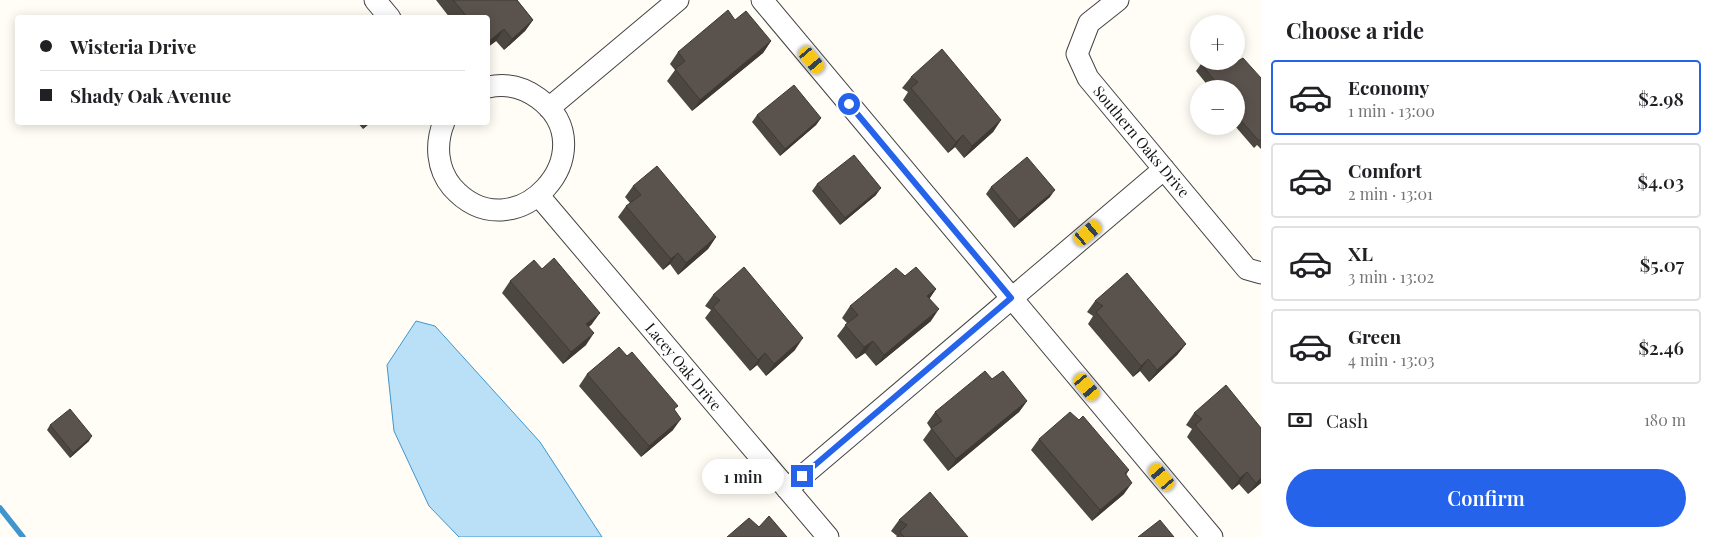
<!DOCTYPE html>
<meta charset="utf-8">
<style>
body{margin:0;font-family:"Playfair Display",serif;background:#f6f6f6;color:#202124;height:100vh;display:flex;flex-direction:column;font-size:19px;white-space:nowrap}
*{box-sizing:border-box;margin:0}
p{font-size:16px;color:#757577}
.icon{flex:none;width:28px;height:28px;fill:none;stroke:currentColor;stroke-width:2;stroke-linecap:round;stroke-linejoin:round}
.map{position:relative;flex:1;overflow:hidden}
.details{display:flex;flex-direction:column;background:#fff;width:450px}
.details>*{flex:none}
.top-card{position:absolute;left:15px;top:15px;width:475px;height:110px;border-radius:5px;box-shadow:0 2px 12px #0003;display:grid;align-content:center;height:110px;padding:0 25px;background:#fff}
.fabs{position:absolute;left:1190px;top:15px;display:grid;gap:10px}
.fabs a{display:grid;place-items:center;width:55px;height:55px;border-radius:50%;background:#fff;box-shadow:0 2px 12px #0003;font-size:25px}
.end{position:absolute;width:22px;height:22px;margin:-11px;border:6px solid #2563eb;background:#fff;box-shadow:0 0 0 2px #fff}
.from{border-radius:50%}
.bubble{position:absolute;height:35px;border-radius:18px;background:#fff;box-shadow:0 2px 12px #0003;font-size:16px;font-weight:600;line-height:35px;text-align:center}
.car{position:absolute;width:15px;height:30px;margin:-15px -8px;border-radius:6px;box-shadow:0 0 4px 1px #0007;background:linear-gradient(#f5c518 24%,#345 0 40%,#f5c518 0 76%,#345 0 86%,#f5c518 0)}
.top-card b{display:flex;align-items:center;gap:18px;height:48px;font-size:19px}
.top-card b+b{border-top:1px solid #e0e0e0}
.top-card i{width:12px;height:12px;background:#202124}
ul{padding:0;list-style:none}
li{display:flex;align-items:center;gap:15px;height:75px;margin:0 10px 8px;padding:0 15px;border:2px solid #e0e0e0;border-radius:5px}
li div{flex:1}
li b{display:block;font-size:19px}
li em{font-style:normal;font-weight:600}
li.on{border-color:#2563eb}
li>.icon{width:45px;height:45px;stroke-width:1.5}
h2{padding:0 25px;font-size:22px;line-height:60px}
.pay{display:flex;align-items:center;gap:12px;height:55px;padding:0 25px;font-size:19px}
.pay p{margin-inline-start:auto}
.cta{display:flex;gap:10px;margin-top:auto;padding:10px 25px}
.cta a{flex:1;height:58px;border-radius:30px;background:#2563eb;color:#fff;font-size:20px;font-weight:600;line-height:58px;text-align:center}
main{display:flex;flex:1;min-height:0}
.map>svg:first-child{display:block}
.water{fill:#b9e0f7;stroke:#3f96cf}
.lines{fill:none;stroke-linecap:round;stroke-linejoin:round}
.stream{stroke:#3f96cf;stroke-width:5.5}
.minor-casing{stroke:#444;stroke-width:23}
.minor{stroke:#fff;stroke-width:21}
.wall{fill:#4d4742}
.shaded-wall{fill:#3f3936}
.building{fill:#5a524d;stroke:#3f3936}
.route{stroke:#2563eb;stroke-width:6}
.labels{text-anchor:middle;stroke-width:5;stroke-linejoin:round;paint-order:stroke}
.street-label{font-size:15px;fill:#111;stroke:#fff}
</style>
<main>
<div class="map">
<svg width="1261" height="537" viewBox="0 0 1261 537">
<rect width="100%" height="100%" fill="#fffdf5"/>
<path class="water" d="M416,321L435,326L540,442L602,537H459L429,506L394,431L387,365Z"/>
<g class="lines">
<path class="stream" d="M0,508L23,537"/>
<g class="minor-casing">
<path id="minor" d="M375,0L390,18
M762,0L1212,537
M1118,0L1089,23L1077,54L1088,78L1247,269L1261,273
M549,108L678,0
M444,122C435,144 437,169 452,187C514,257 610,150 538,98C523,87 506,83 488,87
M539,196L828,537
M787,489L1164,169"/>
</g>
<use href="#minor" class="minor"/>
</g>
<path class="wall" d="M436,0H517L533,20L525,31L504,50L496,41L488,47V18H450Z
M735,20L771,41L763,53L692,111L667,81L675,70L670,64L678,52Z
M1201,64L1261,78V149L1257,145L1254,148L1235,126H1236V89H1208L1209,87L1196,71Z
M911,77L1001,120L993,132L964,158L955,147L948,153L903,100L908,92L902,88Z
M757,115L821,118L816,125L780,156L752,122Z
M357,122H371L363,129Z
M817,184L876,195L840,225L812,191Z
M633,186L716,237L708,249L678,275L670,264L663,270L618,217L626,206L630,203L625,197Z
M991,187L1050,197L1014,228L986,194Z
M542,269L592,324L589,327L586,345L563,364L502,293L510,281Z
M905,276L936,289L929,298L931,321L876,366L865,353L856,359L837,336L847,323L842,318L850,306Z
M713,295L795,350L766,376L757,365L750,371L705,318L711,310L705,306Z
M1095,301L1186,344L1177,355L1149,382L1140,371L1133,377L1088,324L1093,316L1087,312Z
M587,374L675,410L673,430L641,457L579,386Z
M992,379L1027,401L1019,412L948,471L923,440L931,429L927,423L935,412Z
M1194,413L1261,428V483L1248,494L1239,484L1232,490L1187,437L1192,429L1186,425Z
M50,425L89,441L70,458L47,430Z
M1039,439L1129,470L1126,475L1124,494L1092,521L1031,450Z
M899,520L968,537H896L897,536L891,531Z"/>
<path class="shaded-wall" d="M533,20L525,31L504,50L512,39Z
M504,29L496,41L488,47V42Z
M771,41L763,53L692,111L700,100Z
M821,118L816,125L780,156L785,149Z
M1001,120L993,132L964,158L972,146Z
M368,122H371L363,129Z
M963,135L955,147L948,153L956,142Z
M881,188L876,195L840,225L845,218Z
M1055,190L1050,197L1014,228L1019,220Z
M716,237L708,249L678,275L686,263Z
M678,253L670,264L663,270L671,259Z
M936,289L928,301L927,296Z
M939,309L931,321L876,366L884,355Z
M600,313L592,324L578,335L586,324Z
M594,333L586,345L563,364L571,352Z
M803,338L795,350L766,376L774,364Z
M873,341L865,353L856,359L864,347Z
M1186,344L1177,355L1149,382L1157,370Z
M765,353L757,365L750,371L758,360Z
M1148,359L1140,371L1133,377L1141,366Z
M1027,401L1019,412L948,471L956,459Z
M681,419L673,430L641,457L649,446Z
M92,436L89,441L70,458L73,453Z
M1247,472L1239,484L1232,490L1240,478Z
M1261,478V483L1248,494L1256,483Z
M1132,483L1124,494L1092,521L1100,510Z"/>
<path class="building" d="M453,0H517L533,20L512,39L504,29L488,42V18H468Z
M728,10L735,20L746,11L771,41L700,100L675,69L685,61L678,52Z
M942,49L1001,120L972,146L963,135L956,142L911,88L918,82L911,77Z
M1243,58L1261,78V139L1259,141L1236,115V89H1214L1211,85L1215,81L1201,64L1205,61H1235L1236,62Z
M794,85L821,118L785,149L757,115Z
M854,155L881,188L845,218L817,184Z
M1027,157L1055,190L1019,220L991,187Z
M657,166L716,237L686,263L678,253L671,259L626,206L641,195L633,186Z
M554,258L600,313L586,324L594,333L571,352L510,281L534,260L542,269Z
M744,267L803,338L774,364L765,353L758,360L713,307L720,300L713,295Z
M916,267L936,289L927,296L939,309L884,355L873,341L864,347L845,325L858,315L850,306L896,268L905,276Z
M1127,273L1186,344L1157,370L1148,359L1141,366L1096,312L1103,306L1095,301Z
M619,347L627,356L632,352L678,406L674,409L681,419L649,446L587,374Z
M985,371L992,379L1003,371L1027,401L956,459L931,428L942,421L935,412Z
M1226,385L1261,428V478L1256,483L1247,472L1240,478L1195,425L1202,419L1194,413Z
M70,409L92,436L73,453L50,425Z
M1070,412L1079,420L1083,416L1129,470L1125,473L1132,483L1100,510L1039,439Z
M930,492L968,537H904L900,532L907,525L899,520Z
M769,516L787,537H727L749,518L759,527Z
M1160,520L1174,537H1138Z"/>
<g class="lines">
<path class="route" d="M802,476L1011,298L849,104"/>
</g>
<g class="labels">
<g class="street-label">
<text transform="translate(1141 142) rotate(50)" y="5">Southern Oaks Drive</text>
<text transform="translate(683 367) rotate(50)" y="5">Lacey Oak Drive</text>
</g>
</g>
</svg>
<div class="fabs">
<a>+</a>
<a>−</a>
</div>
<i class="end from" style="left:849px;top:104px"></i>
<i class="end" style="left:802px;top:476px"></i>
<div class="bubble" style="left:702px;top:459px;width:82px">1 min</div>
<i class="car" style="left:812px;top:60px;rotate:140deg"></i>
<i class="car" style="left:1088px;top:233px;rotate:50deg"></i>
<i class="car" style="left:1087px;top:387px;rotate:140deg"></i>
<i class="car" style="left:1162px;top:477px;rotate:320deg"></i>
<div class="top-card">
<b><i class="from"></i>Wisteria Drive</b>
<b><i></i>Shady Oak Avenue</b>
</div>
</div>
<section class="details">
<h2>Choose a ride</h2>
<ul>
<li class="on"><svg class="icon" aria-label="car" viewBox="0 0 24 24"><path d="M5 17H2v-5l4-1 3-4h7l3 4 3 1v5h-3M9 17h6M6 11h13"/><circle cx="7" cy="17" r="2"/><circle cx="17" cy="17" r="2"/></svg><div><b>Economy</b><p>1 min · 13:00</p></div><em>$2.98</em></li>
<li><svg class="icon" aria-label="car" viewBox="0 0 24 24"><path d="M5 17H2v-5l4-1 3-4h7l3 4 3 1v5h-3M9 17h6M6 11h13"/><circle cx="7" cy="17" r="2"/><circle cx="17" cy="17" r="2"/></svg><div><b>Comfort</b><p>2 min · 13:01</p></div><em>$4.03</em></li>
<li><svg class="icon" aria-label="car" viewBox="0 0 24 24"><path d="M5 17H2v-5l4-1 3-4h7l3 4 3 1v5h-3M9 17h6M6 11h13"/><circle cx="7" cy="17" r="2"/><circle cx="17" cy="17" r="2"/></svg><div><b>XL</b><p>3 min · 13:02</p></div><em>$5.07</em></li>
<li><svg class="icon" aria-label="car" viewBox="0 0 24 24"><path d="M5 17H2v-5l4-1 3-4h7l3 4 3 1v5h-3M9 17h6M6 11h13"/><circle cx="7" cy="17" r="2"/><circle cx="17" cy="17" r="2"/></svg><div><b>Green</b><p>4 min · 13:03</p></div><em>$2.46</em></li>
</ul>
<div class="pay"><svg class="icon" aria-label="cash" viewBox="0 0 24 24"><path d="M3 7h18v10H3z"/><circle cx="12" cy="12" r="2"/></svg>Cash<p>180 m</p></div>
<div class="cta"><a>Confirm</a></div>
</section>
</main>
